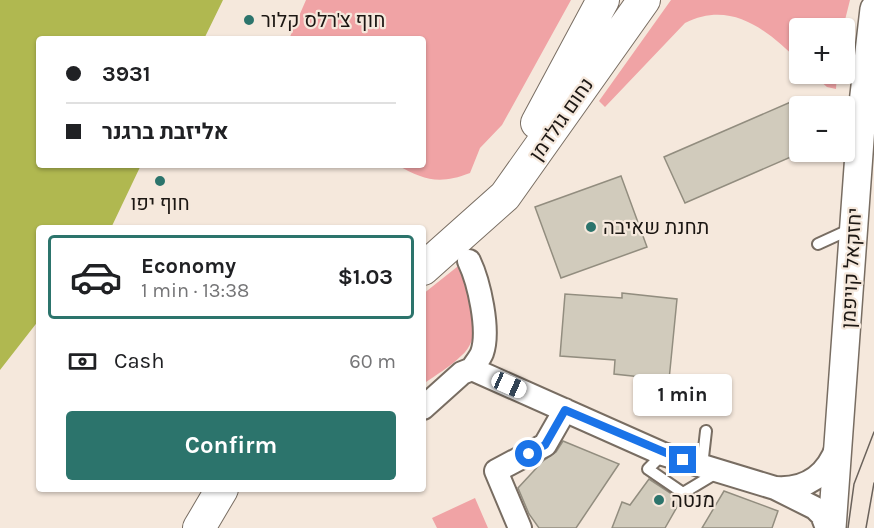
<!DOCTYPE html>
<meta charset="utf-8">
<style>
body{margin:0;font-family:Karla,Heebo,sans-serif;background:#f2f2f2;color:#202124;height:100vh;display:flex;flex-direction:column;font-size:22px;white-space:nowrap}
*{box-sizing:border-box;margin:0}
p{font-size:20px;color:#757577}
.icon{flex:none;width:33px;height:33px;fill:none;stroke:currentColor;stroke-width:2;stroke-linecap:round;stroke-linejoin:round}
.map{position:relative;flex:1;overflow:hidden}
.sheet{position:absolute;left:36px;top:225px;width:390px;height:267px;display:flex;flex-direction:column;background:#fff;border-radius:6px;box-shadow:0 2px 4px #0004}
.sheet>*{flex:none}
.top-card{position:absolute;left:36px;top:36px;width:390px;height:132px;border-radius:6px;box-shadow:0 2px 4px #0004;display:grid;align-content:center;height:132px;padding:0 30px;background:#fff}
.fabs{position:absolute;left:789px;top:18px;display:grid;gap:12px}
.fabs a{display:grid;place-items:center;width:66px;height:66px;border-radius:6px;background:#fff;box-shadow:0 2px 4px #0004;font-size:30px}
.end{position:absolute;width:27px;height:27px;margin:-14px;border:8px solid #1a73e8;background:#fff;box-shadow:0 0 0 3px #fff}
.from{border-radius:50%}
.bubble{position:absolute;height:42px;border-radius:6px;background:#fff;box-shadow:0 2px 4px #0004;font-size:20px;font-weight:700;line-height:42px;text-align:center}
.car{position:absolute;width:18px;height:36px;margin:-18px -9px;border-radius:8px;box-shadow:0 0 4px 2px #0007;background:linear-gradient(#fff 24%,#345 0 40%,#fff 0 76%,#345 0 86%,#fff 0)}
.top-card b{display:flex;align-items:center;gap:21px;height:57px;font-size:22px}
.top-card b+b{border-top:2px solid #e0e0e0}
.top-card i{width:15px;height:15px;background:#202124}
ul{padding:10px 0 0;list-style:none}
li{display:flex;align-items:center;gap:18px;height:84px;margin:0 12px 9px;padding:0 18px;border:3px solid transparent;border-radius:6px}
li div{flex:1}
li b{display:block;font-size:22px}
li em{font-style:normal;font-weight:700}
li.on{border-color:#2c746c}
li>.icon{width:54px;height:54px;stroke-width:1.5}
.pay{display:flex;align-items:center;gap:15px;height:66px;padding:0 30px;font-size:22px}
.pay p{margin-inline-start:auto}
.cta{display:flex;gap:12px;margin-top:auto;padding:12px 30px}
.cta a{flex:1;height:69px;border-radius:6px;background:#2c746c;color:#fff;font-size:24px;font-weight:700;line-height:69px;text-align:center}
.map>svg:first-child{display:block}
.green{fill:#f0a3a5}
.water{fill:#b0b850}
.building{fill:#d1cbbc;stroke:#928d7f;stroke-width:1.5}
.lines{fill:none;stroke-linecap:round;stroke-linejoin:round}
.service-casing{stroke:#786d62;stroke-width:14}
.minor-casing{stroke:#786d62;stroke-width:26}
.tertiary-casing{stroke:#786d62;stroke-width:30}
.secondary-casing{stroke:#786d62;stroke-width:34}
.service{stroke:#fff;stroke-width:10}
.minor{stroke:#fff;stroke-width:22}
.tertiary{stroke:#fff;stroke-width:27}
.secondary{stroke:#fff;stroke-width:32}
.tram{stroke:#6a625b;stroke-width:1.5}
.route{stroke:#1a73e8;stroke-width:8}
.poi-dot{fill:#2c746c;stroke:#f5e8dc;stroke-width:2}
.labels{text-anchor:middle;stroke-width:4.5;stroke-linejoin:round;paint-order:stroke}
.poi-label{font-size:20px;fill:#1c1713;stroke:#f5e8dc;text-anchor:start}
.street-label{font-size:20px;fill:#1c1713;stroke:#f5e8dc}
</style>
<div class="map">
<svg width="874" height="528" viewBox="0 0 874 528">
<rect width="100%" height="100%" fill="#f5e8dc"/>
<path class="green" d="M306,0H571L502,125L480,148L470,173C439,185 424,180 397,165H423V39H289Z
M671,0H850L843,28H800L799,61C766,29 731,0 685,23L605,107L599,101Z
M812,74H837L836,89L827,87Z
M462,263C469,290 487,334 461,356C450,367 436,375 423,384V294Z
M475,498L488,528H437L432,518Z"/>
<path class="water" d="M0,0H223L204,39H39V165H141L111,228H39V320L0,370Z"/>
<path class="building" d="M800,98V153L685,203L664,157Z
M621,176L647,247L561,278L535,207Z
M622,293L677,299L669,380L614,374L615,360L560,356L565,294L622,298Z
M563,441L619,464L576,528H539L529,514L518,488L543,461L556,452Z
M649,479L681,500L665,528H612L622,502L630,505Z
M724,491L778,511L772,528H702Z"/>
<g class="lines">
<g class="service-casing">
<path id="service" d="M818,244L853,228
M663,454L648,469L683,493L718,472
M702,466L706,431"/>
</g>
<g class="minor-casing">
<path id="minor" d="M469,261C479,282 490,330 482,353C480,358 475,364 472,369
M423,408L462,373L472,369L663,454L775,488L815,508L822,515L827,528
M776,488C807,490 827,475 837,447
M520,528L496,471L545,445L565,410"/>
</g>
<g class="tertiary-casing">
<path id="tertiary" d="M832,528L862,112L874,9"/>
</g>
<g class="secondary-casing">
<path id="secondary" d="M537,123L603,0
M423,269L505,196L644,0
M199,528L222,489"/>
</g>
<use href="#service" class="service"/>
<use href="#minor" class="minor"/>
<use href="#tertiary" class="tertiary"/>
<use href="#secondary" class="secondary"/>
<path class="tram" d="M848,528L854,484L874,432
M866,528L874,483"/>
</g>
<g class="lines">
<path class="route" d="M529,454L545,445L565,410L683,460"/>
</g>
<g class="poi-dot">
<circle cx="249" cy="20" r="6"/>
<circle cx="160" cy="181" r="6"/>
<circle cx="591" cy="227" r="6"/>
<circle cx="659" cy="500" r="6"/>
</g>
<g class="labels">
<g class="poi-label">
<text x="261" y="27">חוף צ'רלס קלור</text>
<text x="160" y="210" text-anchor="middle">חוף יפו</text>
<text x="603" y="234">תחנת שאיבה</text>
<text x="671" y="507">מנטה</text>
</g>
<g class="street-label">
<text transform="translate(561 119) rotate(-55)" y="7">נחום גולדמן</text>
<text transform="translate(851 268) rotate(-87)" y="7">יחזקאל קויפמן</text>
</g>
</g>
</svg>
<div class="fabs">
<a>+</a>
<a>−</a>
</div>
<i class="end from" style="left:529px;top:454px"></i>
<i class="end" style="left:683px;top:460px"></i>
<div class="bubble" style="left:633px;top:374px;width:99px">1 min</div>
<i class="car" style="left:509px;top:385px;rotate:114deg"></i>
<div class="top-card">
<b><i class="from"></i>3931</b>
<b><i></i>אליזבת ברגנר</b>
</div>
<section class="sheet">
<ul>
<li class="on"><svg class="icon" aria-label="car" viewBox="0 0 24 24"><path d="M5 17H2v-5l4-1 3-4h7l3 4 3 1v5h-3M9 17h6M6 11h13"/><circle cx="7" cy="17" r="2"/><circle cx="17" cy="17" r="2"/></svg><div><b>Economy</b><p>1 min · 13:38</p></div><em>$1.03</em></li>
</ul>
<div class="pay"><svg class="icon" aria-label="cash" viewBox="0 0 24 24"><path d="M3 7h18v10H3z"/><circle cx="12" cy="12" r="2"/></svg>Cash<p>60 m</p></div>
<div class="cta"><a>Confirm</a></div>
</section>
</div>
